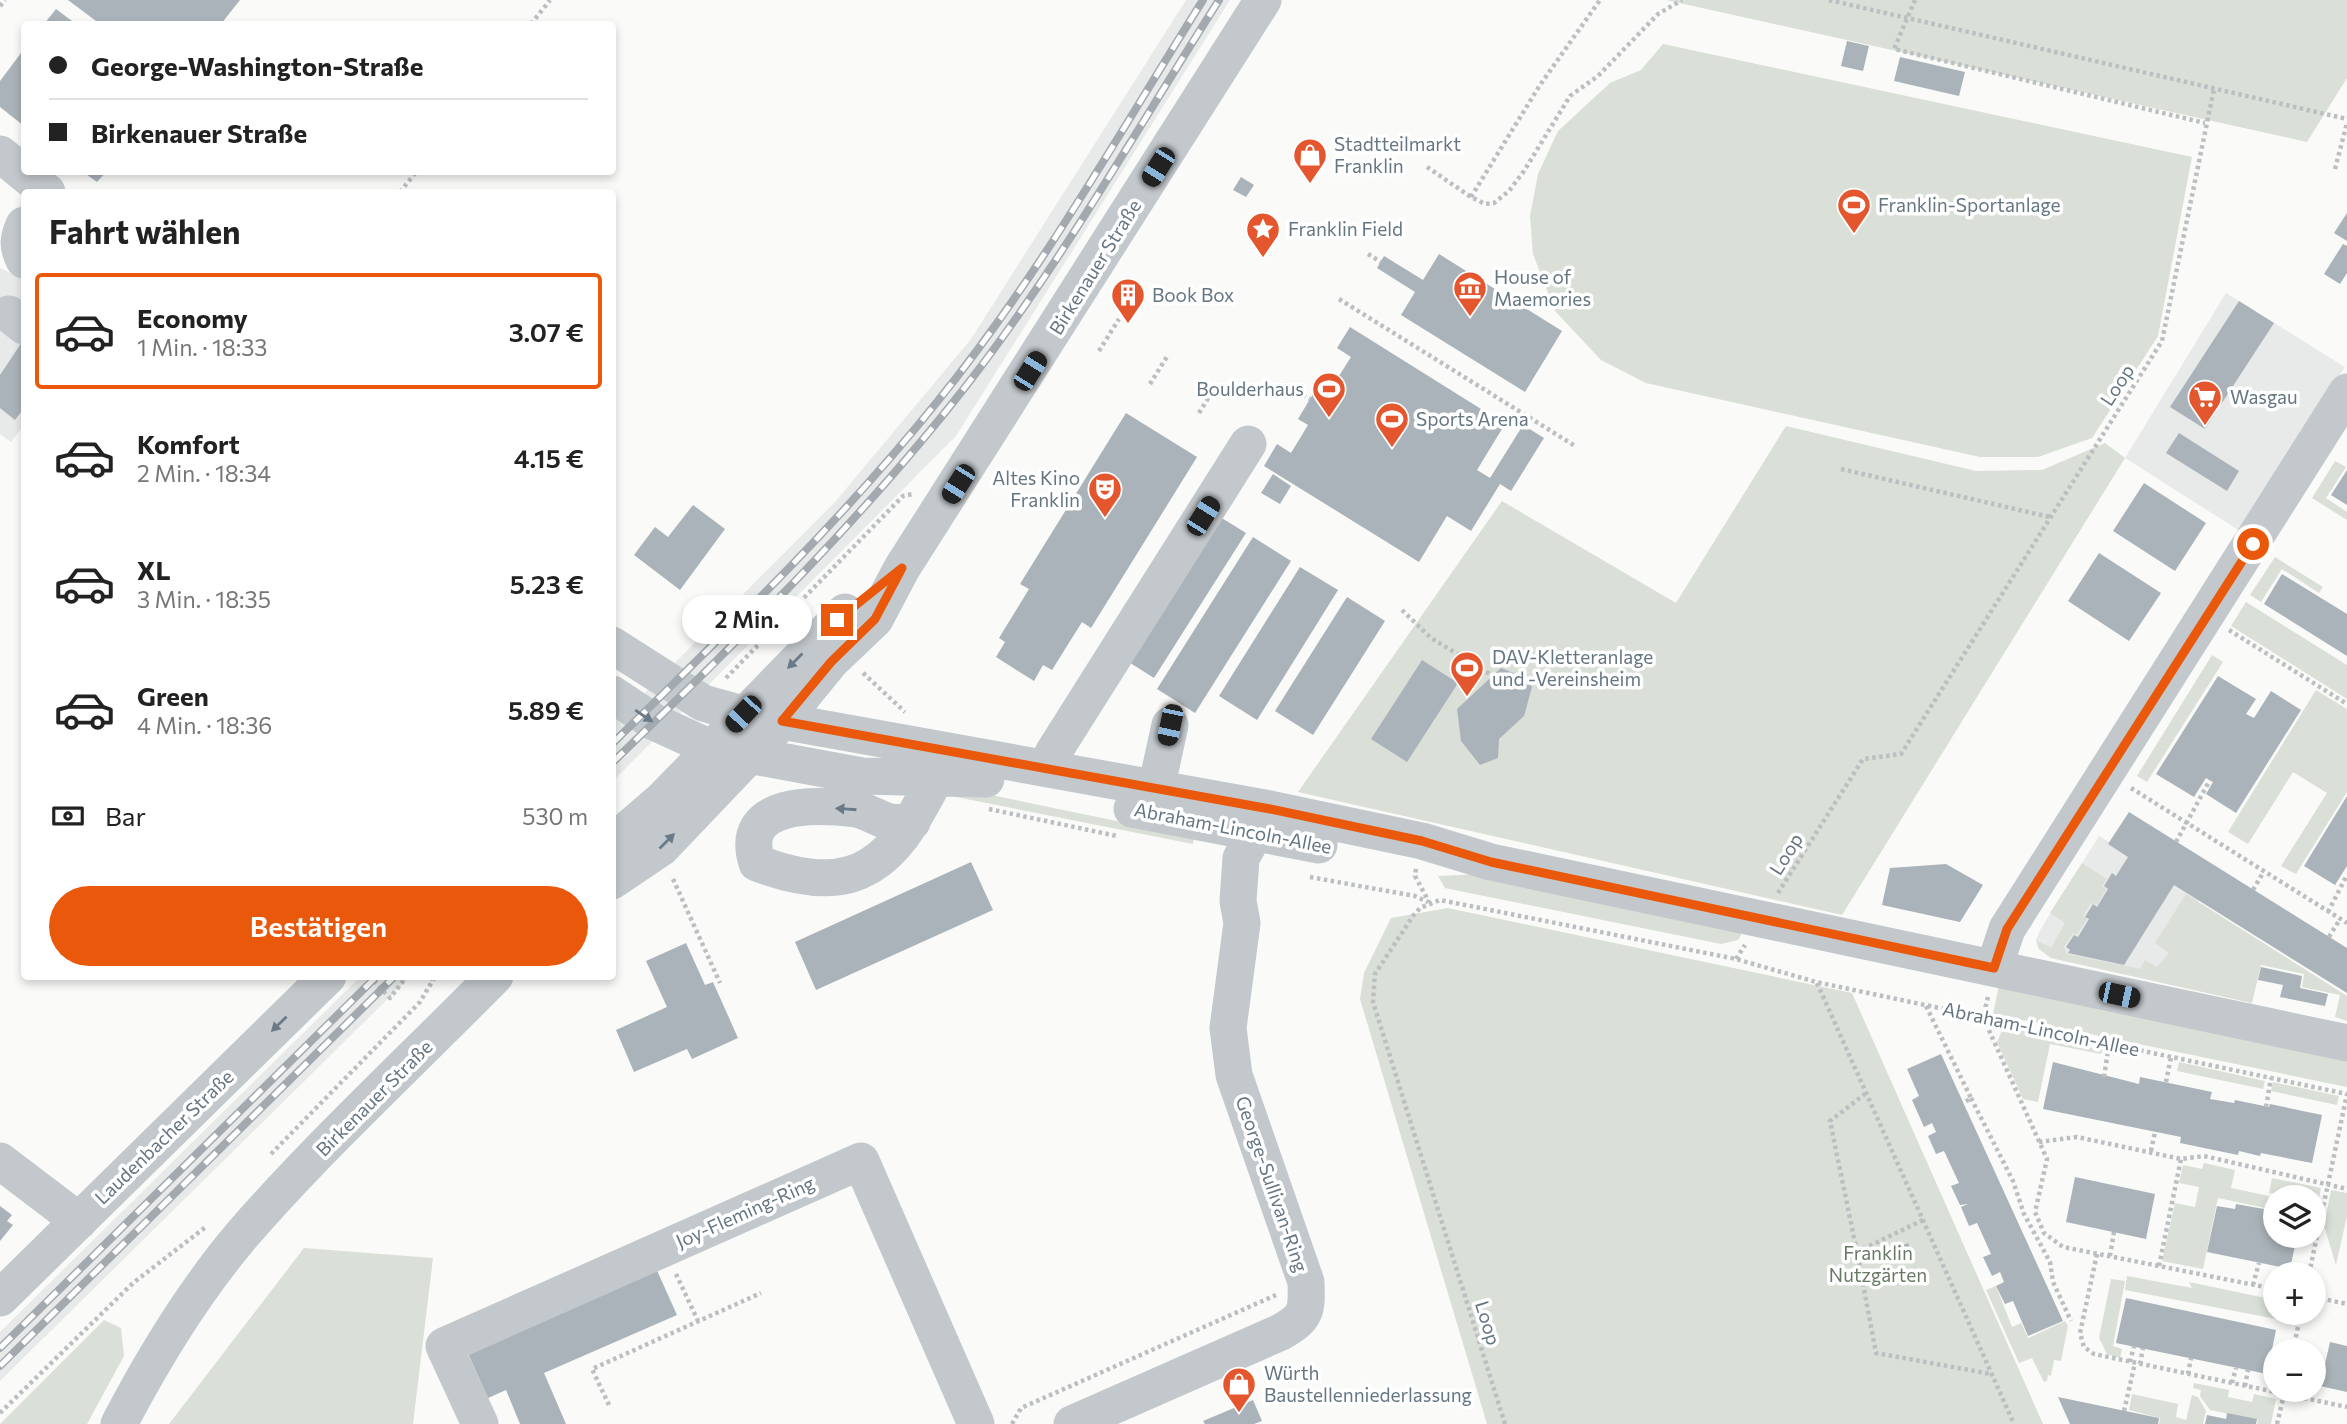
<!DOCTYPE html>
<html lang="de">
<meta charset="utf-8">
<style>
body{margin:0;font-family:Commissioner,sans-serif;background:#f6f6f6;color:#222;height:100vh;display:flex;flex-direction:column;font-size:26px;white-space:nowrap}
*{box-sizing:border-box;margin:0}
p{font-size:23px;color:#767676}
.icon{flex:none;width:38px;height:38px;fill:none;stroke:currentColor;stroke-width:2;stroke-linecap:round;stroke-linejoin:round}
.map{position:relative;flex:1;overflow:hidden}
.details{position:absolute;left:21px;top:189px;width:595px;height:791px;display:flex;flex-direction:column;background:#fff;border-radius:7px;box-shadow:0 4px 10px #0003}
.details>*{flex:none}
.top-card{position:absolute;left:21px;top:21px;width:595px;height:154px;border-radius:7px;box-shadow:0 4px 10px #0003;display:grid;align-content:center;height:154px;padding:0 28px;background:#fff}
.fabs{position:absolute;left:2263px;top:1185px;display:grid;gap:14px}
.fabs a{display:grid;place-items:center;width:63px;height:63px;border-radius:50%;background:#fff;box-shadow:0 4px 10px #0003;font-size:35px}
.end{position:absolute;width:32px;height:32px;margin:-16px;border:9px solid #ea580c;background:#fff;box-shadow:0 0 0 4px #fff}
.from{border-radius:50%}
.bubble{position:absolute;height:49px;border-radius:24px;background:#fff;box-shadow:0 4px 10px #0003;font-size:23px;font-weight:600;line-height:49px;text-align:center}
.car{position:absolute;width:21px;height:42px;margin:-21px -10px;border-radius:9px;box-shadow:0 0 5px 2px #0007;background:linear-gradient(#222 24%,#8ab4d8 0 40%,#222 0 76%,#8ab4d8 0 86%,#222 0)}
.top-card b{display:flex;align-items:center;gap:24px;height:66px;font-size:26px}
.top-card b+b{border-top:2px solid #e0e0e0}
.top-card i{width:18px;height:18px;background:#222}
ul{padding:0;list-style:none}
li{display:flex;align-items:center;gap:21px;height:116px;margin:0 14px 10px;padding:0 14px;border:4px solid transparent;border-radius:7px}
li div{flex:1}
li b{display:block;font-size:26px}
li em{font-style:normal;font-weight:600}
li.current{border-color:#ea580c}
li>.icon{width:63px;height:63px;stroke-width:1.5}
h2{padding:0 28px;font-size:32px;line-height:84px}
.pay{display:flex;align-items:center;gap:18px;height:77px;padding:0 28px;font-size:26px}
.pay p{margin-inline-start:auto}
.primary-button{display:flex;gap:14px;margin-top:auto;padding:14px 28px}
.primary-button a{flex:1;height:80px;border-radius:42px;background:#ea580c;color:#fff;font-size:28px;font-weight:600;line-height:80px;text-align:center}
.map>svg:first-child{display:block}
.built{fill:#e8e9e9}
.green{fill:#dadfd7}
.building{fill:#aab3b9}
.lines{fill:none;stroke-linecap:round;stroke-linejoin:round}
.path{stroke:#bbbfc2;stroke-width:4.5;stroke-dasharray:3.5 3.5;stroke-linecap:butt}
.minor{stroke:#c3c8cc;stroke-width:37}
.rail-casing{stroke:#a2aab0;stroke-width:8}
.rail{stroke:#fff;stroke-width:5;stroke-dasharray:16;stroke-linecap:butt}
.oneway{fill:#6a7a87}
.route{stroke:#ea580c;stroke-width:9}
.labels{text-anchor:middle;stroke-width:7;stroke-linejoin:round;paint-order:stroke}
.poi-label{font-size:19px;fill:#657683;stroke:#fff;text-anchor:start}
.street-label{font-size:19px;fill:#657683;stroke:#fff}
.park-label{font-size:19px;fill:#687a64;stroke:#fff}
</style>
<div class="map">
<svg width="2347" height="1424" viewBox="0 0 2347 1424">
<rect width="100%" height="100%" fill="#fafaf8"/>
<path class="built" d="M1186,0H1230L956,436L613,781V716L620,718L835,502L971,339Z
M0,268L24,279V425L11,442L0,434Z
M2226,293L2345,367L2243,533L2125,458Z
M2099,836L2200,898L2196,905L2252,1003L2051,958L2039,949L2036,940L2040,930Z
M360,977H410L0,1381V1332Z"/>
<path class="green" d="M1666,0H2347V78L2307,142Z
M1663,44L2192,157L2158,336L2092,438L2038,457H1980L1646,383L1601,360L1555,311L1533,254L1530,216L1538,174L1558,131L1610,83L1641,70Z
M1786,426L1976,471L2042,470L2105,443L2125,458L1842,915L1298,792L1502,501L1676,603Z
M2335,461L2346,467L2326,498L2347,512V520L2312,498Z
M2275,557L2323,587L2319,593L2282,569L2261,602L2250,595Z
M2246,602L2347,665V699L2231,626Z
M2212,655L2223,662L2147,782L2137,776Z
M2316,690L2347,709V792L2296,874L2281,866L2327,793L2293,772L2248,844L2228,832Z
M967,790L1194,837L1193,844L951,796Z
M2082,863L2107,879L2102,886L2106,890L2097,905L2091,903L2083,916L2087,919L2077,935L2073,933L2064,947L2067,954L2140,969L2145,960L2157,967L2169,953L2155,943L2186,894L2347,996V1021L2335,1017L2340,995L2302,987L2304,974L2261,965L2252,1003L2051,958L2039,949L2036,940L2051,948L2065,923L2050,913Z
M1482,874L1746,927L1738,940L1721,944L1445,888L1438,876Z
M1448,908L1852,993L2043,1424H1487L1360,999L1364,973L1391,918Z
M1999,985L2347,1057V1087L1993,1014Z
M2004,1026L2086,1043L2085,1046L2093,1048L2094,1045L2104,1047L2101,1054L2050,1044L2038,1102L2023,1099L1997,1042Z
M2179,1062L2265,1081L2263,1089L2177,1071Z
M2273,1082L2339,1096L2337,1105L2271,1091Z
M2204,1163L2235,1170L2231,1188L2269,1196L2268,1201L2275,1203V1210L2218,1198L2203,1269L2162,1261L2175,1203L2195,1207L2199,1187L2179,1183L2183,1165L2202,1169Z
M2272,1178L2321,1188L2314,1221V1197L2269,1193Z
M2331,1190L2347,1193V1216L2336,1265L2324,1226Z
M304,1248L433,1258L413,1424H169Z
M2127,1276L2192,1288L2189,1282L2275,1300V1312L2294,1313L2292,1322L2125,1290Z
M2111,1279L2125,1281L2113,1346L2122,1349L2120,1358L2107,1354L2099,1338Z
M1996,1286L2012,1327L2021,1323L2028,1338L2065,1321L2068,1326L2061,1361L2054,1360L2051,1376L2048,1375L2047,1381L2044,1382L2032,1358L2019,1363L1986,1290Z
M104,1320L121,1328L124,1356L87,1424H0Z
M2194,1383L2229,1390L2228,1397L2252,1402L2254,1394L2276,1399L2271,1424H2257L2258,1420L2210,1410L2200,1396L2201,1390L2193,1388Z
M2132,1394L2178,1404L2176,1417L2186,1420L2192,1395L2198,1397L2206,1411L2203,1424H2159L2160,1418L2129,1410Z"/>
<path class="building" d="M68,0H240L221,24H100Z
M56,9L76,24H44Z
M1847,41L1869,46L1863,71L1841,66Z
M24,49V126L0,107V81Z
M1900,57L1965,72L1959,96L1894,81Z
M83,172H106L97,182Z
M1241,177L1254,185L1246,197L1233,190Z
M2347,213V241L2334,233Z
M2343,244L2347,246V273L2340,284L2324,274Z
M1439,254L1562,331L1525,392L1401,315L1415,292L1377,268L1384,256L1423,280Z
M2239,301L2274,323L2205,429L2170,407Z
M1350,327L1505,424L1477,470L1490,478L1523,425L1544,438L1511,491L1500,484L1471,531L1447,516L1419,562L1264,466L1277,444L1291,453L1308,425L1298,419L1310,399L1322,380L1332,387L1351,357L1337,348Z
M24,339V408L15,420L0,408V375Z
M1126,413L1197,457L1091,628L1082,622L1052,670L1043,665L1034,681L996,657L1005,642L999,638L1029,589L1020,584Z
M2179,433L2239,471L2227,491L2166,453Z
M2347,470V505L2331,495Z
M1273,474L1291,486L1280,504L1261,493Z
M2144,483L2206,523L2175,571L2113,531Z
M693,505L725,529L680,590L634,555L655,527L668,537Z
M1212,512L1246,533L1154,678L1116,654Z
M1253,537L1291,561L1195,713L1157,689Z
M2099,553L2161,593L2129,641L2068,601Z
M1300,567L1338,590L1257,720L1219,696Z
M2282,574L2347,614V656L2264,604Z
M1347,597L1385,621L1313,735L1275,711Z
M1422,660L1458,683L1407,762L1371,739Z
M1501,668L1523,677L1532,687L1524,716L1499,739L1498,758L1480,765L1461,741L1457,709Z
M2218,676L2256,699L2246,714L2254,718L2271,691L2301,710L2236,813L2206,794L2213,782L2206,778L2194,797L2156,774Z
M2347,796V866L2335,885L2304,866Z
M2129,812L2347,948V993L2174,885L2124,965L2068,953L2070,950L2066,947L2074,935L2078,937L2089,919L2085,917L2093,904L2097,907L2108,889L2104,886L2112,873L2116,876L2128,857L2108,844Z
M971,862L993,910L816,990L795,942Z
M1946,864L1983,885L1960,922L1882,905L1890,868Z
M686,943L705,985L713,982L738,1038L692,1059L687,1049L634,1072L616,1030L667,1007L646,961Z
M2261,967L2302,976L2300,988L2328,994L2325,1006L2280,997L2283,985L2258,980Z
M1941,1054L2063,1321L2028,1336L2013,1301L2005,1304L1996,1286L2004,1282L2000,1272L1992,1276L1983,1257L1991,1254L1977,1223L1969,1226L1961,1207L1968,1204L1960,1205L1951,1186L1959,1183L1944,1151L1936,1154L1928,1136L1936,1132L1932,1123L1924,1127L1912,1100L1919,1096L1907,1069Z
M2053,1062L2139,1084L2140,1077L2212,1092L2210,1099L2234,1103L2235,1100L2269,1107L2270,1104L2322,1115L2312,1163L2261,1153L2260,1156L2239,1151L2238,1155L2180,1143L2181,1137L2043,1109Z
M2075,1177L2155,1194L2146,1239L2066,1222Z
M2236,1204L2275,1211V1236H2297L2290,1269L2207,1252L2217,1206L2235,1209Z
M0,1206L12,1215L7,1221L13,1225L0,1241Z
M1908,1243L1913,1254L1900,1260L1895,1249Z
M655,1266L677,1315L544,1373L566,1424H520L506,1390L488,1398L466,1349Z
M2126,1298L2276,1330L2267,1374L2116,1343Z
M2330,1342L2347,1346V1392L2320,1386Z
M2058,1397L2159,1418L2158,1424H2070Z
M1253,1400L1262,1421L1254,1424H1205L1203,1421Z
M2227,1413L2257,1419L2256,1424H2205L2207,1415L2226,1419Z"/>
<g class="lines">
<path class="path" d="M1829,0L2347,119
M1915,0L1894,49L2205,123
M0,6L5,0
M531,24L550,0
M1427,167L1471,197L1485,204L1494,203L1509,191L1524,171L1570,96L1598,76L1658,14L1682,0
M2335,169L2347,123
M400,192L416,172
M1471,197L1540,85L1600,0
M1368,254L1381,262
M1339,299L1575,446
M1099,351L1119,319
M1150,384L1168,355
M1285,384L1310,399
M1199,413L1217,384
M1841,469L2050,517
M1402,610L1431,638L1493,676
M2229,630L2347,704
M863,673L905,712
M726,678L903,496L913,494
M2131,788L2347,923
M989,809L1117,836
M2176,842L2210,780
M1416,869L1415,876L1429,902
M1310,877L1415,896L1428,902
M673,879L720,983
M2253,890L2263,873
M1778,893L1863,759L1901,754L2162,341L2214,89
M2328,912L2347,875
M2329,937L2340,919
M1736,959L1745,945
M369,976L390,998L407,976
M1817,983L2014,1424
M1988,997L1983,1017L2047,1159L2035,1212L2044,1233L2063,1247L2275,1289
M1926,1006L1971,1098L1964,1103
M2104,1077L2109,1044
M2166,1082L2171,1057
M1971,1098L2013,1181L2024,1214L2050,1262L2053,1282L2071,1321
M2266,1107L2271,1078
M2039,1142L2077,1137L2181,1159L2204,1156L2347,1189
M2151,1151L2155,1132
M271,1154L420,1002L433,980L430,976
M1923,1220L1857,1252L1876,1353L1991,1374
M1857,1252L1830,1121L1865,1094
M2097,1254L2080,1333L2084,1347L2094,1354L2347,1407
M2110,1256L2114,1232
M2159,1266L2181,1159
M676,1274L698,1321
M2253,1285L2259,1263
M2314,1297L2347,1304
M2293,1351L2301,1312
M2130,1362L2134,1346
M2140,1364L2143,1348
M2188,1374L2191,1358
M2232,1383L2236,1368
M2245,1386L2248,1370
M609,1405L592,1369L761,1293
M2124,1411L2135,1363
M0,1413L133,1283L207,1226
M1012,1424L1021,1408L1276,1295
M1505,1424L1373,1002L1375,974L1413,916L1420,908L1440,900L1736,959L1816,982L2347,1094L2309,1274
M2277,1424L2285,1390"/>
<path class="minor" d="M0,154L47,192
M24,225C18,238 17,246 24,260
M9,314L24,326
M612,645L703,703L743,714L1270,809L1422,841L1491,862L2347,1043
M612,694L654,722L711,748L862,776L986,779
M1049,769L1053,753L1248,444
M1132,809L1319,845
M1151,812L1170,725
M912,822C905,822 897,823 890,822C878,819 868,811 855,809C815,804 737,801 757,863C830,891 879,883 918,810C928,792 938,776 943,757
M612,843L663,799L845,612
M612,881L661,848L782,721L831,661L875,619L902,568L1263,0
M1994,968L2007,929L2347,392
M0,1161L79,1221
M0,1298L328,976
M119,1424C156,1353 201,1280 255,1220C331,1135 415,1057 495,976
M480,1424L444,1346L861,1161L976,1424
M1072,1424L1281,1332C1307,1317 1307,1311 1306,1282L1234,1075L1228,1028L1242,923L1238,901L1241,858L1267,812"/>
<g class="rail-casing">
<path id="rail" d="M612,744C724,634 838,525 937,402C1038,278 1118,135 1203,0
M612,763C739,640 866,516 973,377C1064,258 1139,126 1219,0
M0,1348L377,976
M0,1366L395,976"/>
</g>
<use href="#rail" class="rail"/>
</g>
<defs><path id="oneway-solid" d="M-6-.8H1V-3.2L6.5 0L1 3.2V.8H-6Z" transform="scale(1.75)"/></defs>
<g class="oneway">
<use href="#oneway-solid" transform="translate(795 661) rotate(135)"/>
<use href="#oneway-solid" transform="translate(644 716) rotate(34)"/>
<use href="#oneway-solid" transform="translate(846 809) rotate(-176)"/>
<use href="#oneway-solid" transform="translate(667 841) rotate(-45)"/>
<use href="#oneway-solid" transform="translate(279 1024) rotate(136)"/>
</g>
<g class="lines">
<path class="route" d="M837,620L902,568L875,619L831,662L782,721L1270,809L1422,841L1491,862L1994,968L2007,929L2253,544"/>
</g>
<defs>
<g id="shop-pin" transform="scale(1.75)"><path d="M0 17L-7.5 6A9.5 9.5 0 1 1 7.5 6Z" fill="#e4572e" stroke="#fff"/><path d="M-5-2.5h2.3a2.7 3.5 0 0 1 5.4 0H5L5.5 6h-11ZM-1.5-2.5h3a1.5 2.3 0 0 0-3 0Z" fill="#fff"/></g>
<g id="stadium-pin" transform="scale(1.75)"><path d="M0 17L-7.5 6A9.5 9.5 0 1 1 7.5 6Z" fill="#e4572e" stroke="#fff"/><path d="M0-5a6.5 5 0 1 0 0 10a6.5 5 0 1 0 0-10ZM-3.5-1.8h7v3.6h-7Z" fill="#fff"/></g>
<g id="sight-pin" transform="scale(1.75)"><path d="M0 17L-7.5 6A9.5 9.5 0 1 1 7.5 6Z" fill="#e4572e" stroke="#fff"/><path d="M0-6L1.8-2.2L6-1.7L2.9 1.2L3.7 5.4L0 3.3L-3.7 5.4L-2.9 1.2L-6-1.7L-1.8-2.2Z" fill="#fff"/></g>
<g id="museum-pin" transform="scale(1.75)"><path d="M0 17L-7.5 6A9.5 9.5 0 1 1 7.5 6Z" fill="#e4572e" stroke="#fff"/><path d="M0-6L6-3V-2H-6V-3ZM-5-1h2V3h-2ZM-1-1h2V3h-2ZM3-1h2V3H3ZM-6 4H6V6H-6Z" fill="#fff"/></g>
<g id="building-pin" transform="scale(1.75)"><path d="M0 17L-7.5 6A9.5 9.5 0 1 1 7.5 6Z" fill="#e4572e" stroke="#fff"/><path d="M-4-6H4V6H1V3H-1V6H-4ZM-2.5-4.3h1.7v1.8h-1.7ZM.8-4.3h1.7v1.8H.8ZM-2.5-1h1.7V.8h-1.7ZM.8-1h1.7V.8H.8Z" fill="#fff"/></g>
<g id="supermarket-pin" transform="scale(1.75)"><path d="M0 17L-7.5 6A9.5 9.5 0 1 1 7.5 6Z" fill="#e4572e" stroke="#fff"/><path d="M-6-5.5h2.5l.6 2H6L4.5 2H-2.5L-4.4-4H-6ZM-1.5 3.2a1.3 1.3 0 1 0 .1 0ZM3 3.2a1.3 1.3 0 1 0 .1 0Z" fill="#fff"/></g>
<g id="theatre-pin" transform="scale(1.75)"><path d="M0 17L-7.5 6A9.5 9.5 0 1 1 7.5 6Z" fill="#e4572e" stroke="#fff"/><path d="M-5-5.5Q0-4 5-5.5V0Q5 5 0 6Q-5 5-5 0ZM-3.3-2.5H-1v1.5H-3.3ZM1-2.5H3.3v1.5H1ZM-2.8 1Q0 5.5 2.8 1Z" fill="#fff"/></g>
</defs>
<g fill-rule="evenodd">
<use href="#shop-pin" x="1310" y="155"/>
<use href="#stadium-pin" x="1854" y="205"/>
<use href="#sight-pin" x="1263" y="229"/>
<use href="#museum-pin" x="1470" y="288"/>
<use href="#building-pin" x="1128" y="295"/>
<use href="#stadium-pin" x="1329" y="389"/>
<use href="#supermarket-pin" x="2205" y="397"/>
<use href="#stadium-pin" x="1392" y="419"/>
<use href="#theatre-pin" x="1105" y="489"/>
<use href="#stadium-pin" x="1467" y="668"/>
<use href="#shop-pin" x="1239" y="1384"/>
</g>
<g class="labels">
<g class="poi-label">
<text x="1334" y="151">Stadtteilmarkt<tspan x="1334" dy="22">Franklin</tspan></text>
<text x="1878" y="212">Franklin-Sportanlage</text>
<text x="1288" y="236">Franklin Field</text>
<text x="1494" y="284">House of<tspan x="1494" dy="22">Maemories</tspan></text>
<text x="1152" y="302">Book Box</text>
<text x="1304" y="396" text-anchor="end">Boulderhaus</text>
<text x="2230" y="404">Wasgau</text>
<text x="1416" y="426">Sports Arena</text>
<text x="1080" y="485" text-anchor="end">Altes Kino<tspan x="1080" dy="22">Franklin</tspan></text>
<text x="1492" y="664">DAV-Kletteranlage<tspan x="1492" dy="22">und -Vereinsheim</tspan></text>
<text x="1264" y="1380">Würth<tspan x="1264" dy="22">Baustellenniederlassung</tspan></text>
</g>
<g class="street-label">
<text transform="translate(1095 267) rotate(-58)" y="7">Birkenauer Straße</text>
<text transform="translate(2117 385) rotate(-57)" y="7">Loop</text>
<text transform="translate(1233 828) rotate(11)" y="7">Abraham-Lincoln-Allee</text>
<text transform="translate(1786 854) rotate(-58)" y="7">Loop</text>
<text transform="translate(2041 1029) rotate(12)" y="7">Abraham-Lincoln-Allee</text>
<text transform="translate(374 1098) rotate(-45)" y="7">Birkenauer Straße</text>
<text transform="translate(164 1137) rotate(-44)" y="7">Laudenbacher Straße</text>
<text transform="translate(1272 1184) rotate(71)" y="7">George-Sullivan-Ring</text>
<text transform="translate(745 1212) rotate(-24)" y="7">Joy-Fleming-Ring</text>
<text transform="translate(1488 1323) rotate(73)" y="7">Loop</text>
</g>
<g class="park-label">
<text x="1878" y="1260">Franklin<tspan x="1878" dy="22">Nutzgärten</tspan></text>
</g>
</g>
</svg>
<div class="fabs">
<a><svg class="icon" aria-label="layers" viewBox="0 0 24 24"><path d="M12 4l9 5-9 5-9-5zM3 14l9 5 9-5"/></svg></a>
<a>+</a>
<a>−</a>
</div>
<i class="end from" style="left:2253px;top:544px"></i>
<i class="end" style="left:837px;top:620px"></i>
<div class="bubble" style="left:682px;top:595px;width:130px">2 Min.</div>
<i class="car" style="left:1158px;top:167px;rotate:212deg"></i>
<i class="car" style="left:1030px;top:371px;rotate:32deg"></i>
<i class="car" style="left:958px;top:484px;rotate:212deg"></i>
<i class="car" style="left:1203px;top:516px;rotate:32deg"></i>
<i class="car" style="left:743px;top:714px;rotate:223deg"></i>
<i class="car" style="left:1170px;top:725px;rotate:192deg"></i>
<i class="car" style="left:2119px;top:995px;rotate:102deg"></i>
<div class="top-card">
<b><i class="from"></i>George-Washington-Straße</b>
<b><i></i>Birkenauer Straße</b>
</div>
<section class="details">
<h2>Fahrt wählen</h2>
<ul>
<li class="current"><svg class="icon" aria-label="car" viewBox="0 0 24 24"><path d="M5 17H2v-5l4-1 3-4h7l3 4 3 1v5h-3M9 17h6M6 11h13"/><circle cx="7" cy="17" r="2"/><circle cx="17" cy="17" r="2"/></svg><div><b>Economy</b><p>1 Min. · 18:33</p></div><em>3.07 €</em></li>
<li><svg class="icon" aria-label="car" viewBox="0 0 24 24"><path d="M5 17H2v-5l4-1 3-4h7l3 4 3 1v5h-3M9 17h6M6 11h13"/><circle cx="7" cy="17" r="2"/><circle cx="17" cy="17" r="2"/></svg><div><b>Komfort</b><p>2 Min. · 18:34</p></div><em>4.15 €</em></li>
<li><svg class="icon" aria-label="car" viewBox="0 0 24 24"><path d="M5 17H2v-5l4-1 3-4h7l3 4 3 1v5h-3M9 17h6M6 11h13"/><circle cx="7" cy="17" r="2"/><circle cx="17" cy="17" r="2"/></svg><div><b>XL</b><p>3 Min. · 18:35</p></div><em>5.23 €</em></li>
<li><svg class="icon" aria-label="car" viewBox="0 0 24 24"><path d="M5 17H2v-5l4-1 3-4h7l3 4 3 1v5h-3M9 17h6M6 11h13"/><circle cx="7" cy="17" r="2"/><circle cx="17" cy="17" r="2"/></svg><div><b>Green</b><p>4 Min. · 18:36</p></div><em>5.89 €</em></li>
</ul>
<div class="pay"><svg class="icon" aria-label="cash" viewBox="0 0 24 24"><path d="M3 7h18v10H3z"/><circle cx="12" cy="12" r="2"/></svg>Bar<p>530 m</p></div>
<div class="primary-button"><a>Bestätigen</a></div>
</section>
</div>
